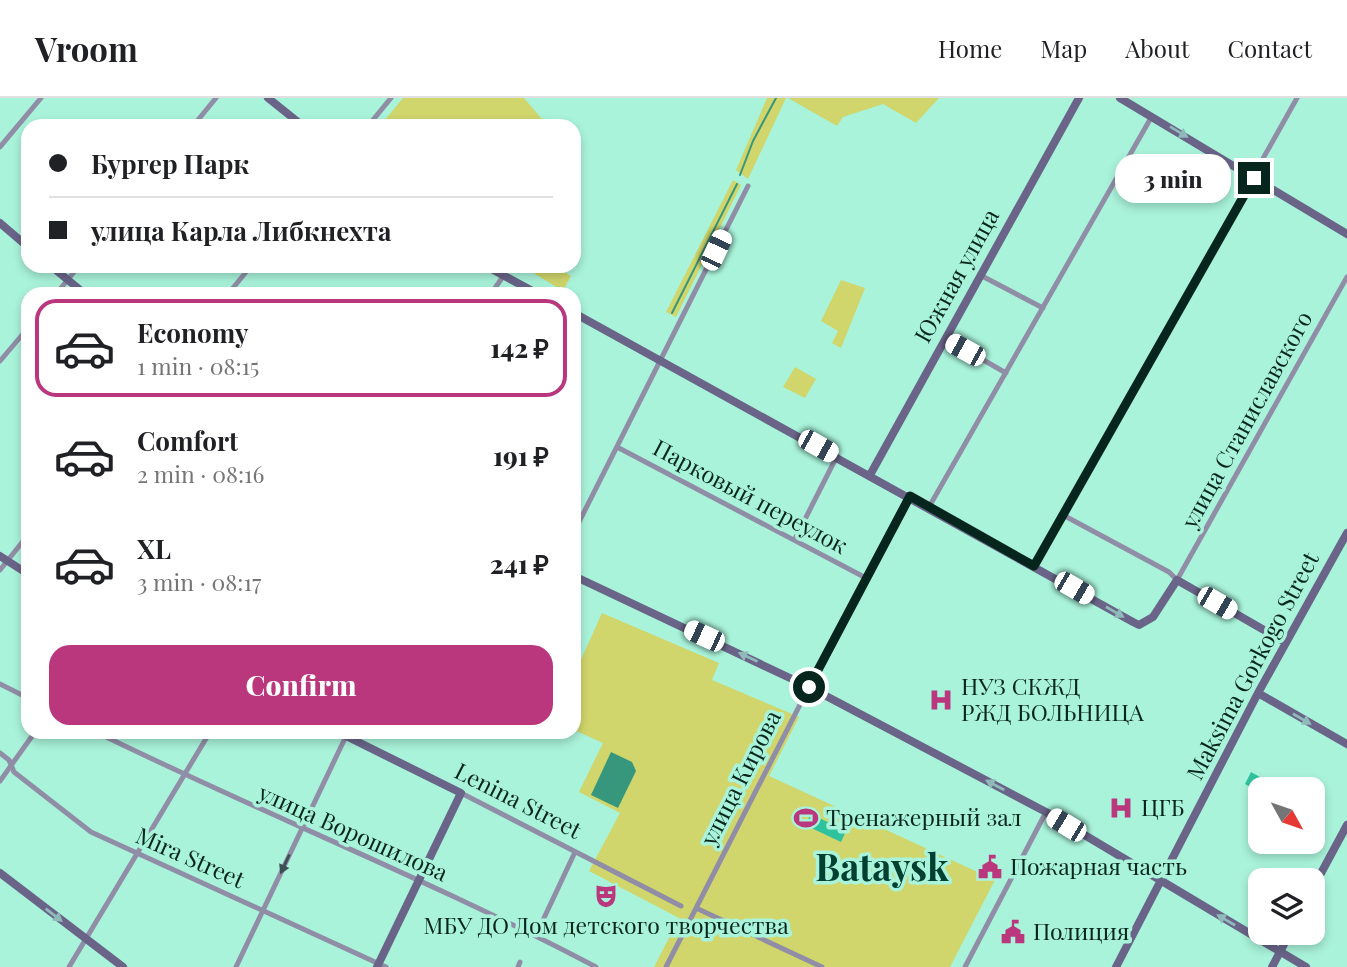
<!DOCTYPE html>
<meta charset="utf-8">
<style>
body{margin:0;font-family:"Playfair Display",serif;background:#f6f6f6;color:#202124;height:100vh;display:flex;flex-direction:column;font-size:26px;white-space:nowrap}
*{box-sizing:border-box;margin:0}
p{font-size:23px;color:#757577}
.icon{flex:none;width:38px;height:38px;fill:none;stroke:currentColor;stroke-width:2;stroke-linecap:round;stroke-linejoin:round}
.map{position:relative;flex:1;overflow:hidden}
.side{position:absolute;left:21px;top:189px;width:560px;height:452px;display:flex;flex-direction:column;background:#fff;border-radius:21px;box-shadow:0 4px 10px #0003}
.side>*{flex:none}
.guide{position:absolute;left:21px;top:21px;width:560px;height:154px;border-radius:21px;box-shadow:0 4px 10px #0003;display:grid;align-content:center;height:154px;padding:0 28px;background:#fff}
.needle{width:46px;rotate:130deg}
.fabs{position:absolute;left:1248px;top:679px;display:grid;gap:14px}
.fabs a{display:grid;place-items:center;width:77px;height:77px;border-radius:14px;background:#fff;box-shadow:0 4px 10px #0003;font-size:35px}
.end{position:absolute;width:32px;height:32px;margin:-16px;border:9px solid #06261d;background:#fff;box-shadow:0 0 0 4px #fff}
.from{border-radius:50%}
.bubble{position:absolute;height:49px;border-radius:21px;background:#fff;box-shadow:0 4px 10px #0003;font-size:23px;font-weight:800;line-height:49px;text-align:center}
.car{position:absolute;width:21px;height:42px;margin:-21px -10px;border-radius:9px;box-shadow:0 0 5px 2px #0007;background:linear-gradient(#fff 24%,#345 0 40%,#fff 0 76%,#345 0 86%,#fff 0)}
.guide b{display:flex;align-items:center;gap:24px;height:66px;font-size:26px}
.guide b+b{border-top:2px solid #e0e0e0}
.guide i{width:18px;height:18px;background:#202124}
ul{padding:12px 0 0;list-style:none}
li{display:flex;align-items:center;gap:21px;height:98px;margin:0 14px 10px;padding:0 14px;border:4px solid transparent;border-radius:21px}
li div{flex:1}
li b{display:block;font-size:26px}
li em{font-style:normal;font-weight:800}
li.selected{border-color:#ba377e}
li>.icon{width:63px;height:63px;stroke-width:1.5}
.primary-button{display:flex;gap:14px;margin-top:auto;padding:14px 28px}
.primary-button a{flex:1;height:80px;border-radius:21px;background:#ba377e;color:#fff;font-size:28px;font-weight:800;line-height:80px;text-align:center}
header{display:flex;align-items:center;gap:42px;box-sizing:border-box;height:98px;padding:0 35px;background:#fff;border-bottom:2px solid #e0e0e0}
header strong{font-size:33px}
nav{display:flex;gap:38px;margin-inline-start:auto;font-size:24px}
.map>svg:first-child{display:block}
.green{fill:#d0d56c}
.water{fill:#37977c}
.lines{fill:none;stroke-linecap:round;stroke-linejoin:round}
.stream{stroke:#37977c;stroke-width:2}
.building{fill:#2fc39d}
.street{stroke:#908da6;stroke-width:5}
.secondary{stroke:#696488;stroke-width:8}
.oneway{fill:#8fbab9}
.oneway2{fill:#3d4f54}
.route{stroke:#06261d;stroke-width:9}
.labels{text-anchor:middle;stroke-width:7;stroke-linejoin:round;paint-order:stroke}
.street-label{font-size:23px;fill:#06261d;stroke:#a9f3da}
.poi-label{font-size:23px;fill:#06261d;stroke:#a9f3da;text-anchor:start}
.town-label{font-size:37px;font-weight:bold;fill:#004031;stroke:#a9f3da}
</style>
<header>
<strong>Vroom</strong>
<nav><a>Home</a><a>Map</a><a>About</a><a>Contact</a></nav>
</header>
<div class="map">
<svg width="1347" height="869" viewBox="0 0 1347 869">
<rect width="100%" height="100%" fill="#a9f3da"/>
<path class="green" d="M403,0H524L547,27L380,28Z
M767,0H786L748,81L736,72Z
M788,0H939L916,25L883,6L843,19L837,28Z
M733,82L741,87L676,219L666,214Z
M522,168H555L571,178L563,193Z
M841,182L865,190L841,250L832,245L838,233L821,223Z
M795,269L816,281L805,300L783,289Z
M602,515L719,565L712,582L799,619L769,678L995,782L950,869H654L679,820L589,773L620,715L579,694L603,645L574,632V577Z"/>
<path class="water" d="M611,654L632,664L636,673L618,710L591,697Z"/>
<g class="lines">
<path class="stream" d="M740,77L753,43L776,0
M672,215L737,86"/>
</g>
<path class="building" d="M1251,674L1274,687L1272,691H1260V695L1245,686Z
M811,716L846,733L841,744L805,727Z"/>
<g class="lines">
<path class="street" d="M193,28L216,0
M368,28L391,0
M0,49L41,0
M980,177L1043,210
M56,196L79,168
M228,196L251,168
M491,196L504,177
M945,240L1006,275
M0,263L28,230
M617,349L866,480
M929,409L1152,18
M1063,417L1169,474L1177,482L1347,179
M574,434L748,88
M795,441L837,358
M1034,468L1297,0
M0,472L28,437
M0,586L28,600
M96,634C261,715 433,783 596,869
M0,655L9,662L14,674L91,734L386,869
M0,683L35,634
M461,695L681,808
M696,810L822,869
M536,837L575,754
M69,869L210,634
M236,869L348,634
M518,869L520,864
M666,869L809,589
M965,869L1046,714"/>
<path class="secondary" d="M268,0L303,28
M1120,0L1347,136
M0,125L28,149
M51,168L85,196
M486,168L538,196
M574,215L1133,524L1139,527L1153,519L1177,482L1285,544
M870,377L1079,0
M0,458L28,476
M574,478L809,589L1046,714L1306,869
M809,589L910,398
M1258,595L1347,646
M338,634L461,695L377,869
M0,775L123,869
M1312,792L1347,727
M1116,869L1258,595L1347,435
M1272,869L1290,835"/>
</g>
<defs><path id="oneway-solid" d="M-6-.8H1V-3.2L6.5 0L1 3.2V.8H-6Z" transform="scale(1.75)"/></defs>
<g class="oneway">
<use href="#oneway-solid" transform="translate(1179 34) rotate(31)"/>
<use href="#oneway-solid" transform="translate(1115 514) rotate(30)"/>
<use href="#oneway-solid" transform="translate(748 559) rotate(-155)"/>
<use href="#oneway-solid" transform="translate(1302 621) rotate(30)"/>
<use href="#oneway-solid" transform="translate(995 687) rotate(-152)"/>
<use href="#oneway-solid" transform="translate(54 817) rotate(38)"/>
<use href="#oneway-solid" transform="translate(1226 822) rotate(-150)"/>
</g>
<use class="oneway2" href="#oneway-solid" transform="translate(285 766) rotate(115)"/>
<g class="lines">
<path class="route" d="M809,589L910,398L1034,468L1254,80"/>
</g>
<defs>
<g id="hospital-bare" transform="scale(1.89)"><path d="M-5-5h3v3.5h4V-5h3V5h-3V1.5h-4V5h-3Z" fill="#ba377e" stroke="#a9f3da" stroke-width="2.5" paint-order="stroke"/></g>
<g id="stadium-bare" transform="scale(1.89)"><path d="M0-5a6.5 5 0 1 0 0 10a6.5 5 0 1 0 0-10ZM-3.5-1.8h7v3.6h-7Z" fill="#ba377e" stroke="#a9f3da" stroke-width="2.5" paint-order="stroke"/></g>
<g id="civic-bare" transform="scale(1.89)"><path d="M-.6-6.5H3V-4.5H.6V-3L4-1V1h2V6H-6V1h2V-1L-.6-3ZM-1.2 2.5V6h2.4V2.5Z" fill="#ba377e" stroke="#a9f3da" stroke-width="2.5" paint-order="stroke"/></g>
<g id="theatre-bare" transform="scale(1.89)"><path d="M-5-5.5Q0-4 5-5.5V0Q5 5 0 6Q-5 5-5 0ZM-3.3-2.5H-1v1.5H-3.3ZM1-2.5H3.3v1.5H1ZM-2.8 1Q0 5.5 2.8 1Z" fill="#ba377e" stroke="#a9f3da" stroke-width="2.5" paint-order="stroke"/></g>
</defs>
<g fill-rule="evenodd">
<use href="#hospital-bare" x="941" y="602"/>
<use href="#hospital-bare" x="1121" y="710"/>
<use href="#stadium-bare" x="806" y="720"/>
<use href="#civic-bare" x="990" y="769"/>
<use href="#theatre-bare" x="606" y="798"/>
<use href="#civic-bare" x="1013" y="834"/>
</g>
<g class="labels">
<g class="street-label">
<text transform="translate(957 178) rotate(-61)" y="8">Южная улица</text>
<text transform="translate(1247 322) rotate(-61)" y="8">улица Станиславского</text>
<text transform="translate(750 399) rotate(28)" y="8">Парковый переулок</text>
<text transform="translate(1253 568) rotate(-62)" y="8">Maksima Gorkogo Street</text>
<text transform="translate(741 680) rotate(-63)" y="8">улица Кирова</text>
<text transform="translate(518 703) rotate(27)" y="8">Lenina Street</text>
<text transform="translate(353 735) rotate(24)" y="8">улица Ворошилова</text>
<text transform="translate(190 760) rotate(24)" y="8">Mira Street</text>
</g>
<g class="poi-label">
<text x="961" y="597">НУЗ СКЖД<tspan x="961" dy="26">РЖД БОЛЬНИЦА</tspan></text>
<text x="1141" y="718">ЦГБ</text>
<text x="826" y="728">Тренажерный зал</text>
<text x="1010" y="777">Пожарная часть</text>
<text x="606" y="836" text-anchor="middle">МБУ ДО Дом детского творчества</text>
<text x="1033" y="842">Полиция</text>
</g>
<g class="town-label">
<text x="882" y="783">Bataysk</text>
</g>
</g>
</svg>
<div class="fabs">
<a><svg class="needle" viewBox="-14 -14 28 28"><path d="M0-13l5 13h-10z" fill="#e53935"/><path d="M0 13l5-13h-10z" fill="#757577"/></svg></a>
<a><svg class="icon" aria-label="layers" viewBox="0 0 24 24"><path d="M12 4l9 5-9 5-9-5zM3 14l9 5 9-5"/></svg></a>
</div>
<i class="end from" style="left:809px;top:589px"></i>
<i class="end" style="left:1254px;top:80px"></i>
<div class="bubble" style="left:1115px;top:56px;width:116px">3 min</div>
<i class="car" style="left:716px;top:152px;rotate:25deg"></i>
<i class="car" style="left:965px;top:252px;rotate:299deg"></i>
<i class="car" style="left:818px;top:348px;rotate:119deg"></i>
<i class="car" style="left:1074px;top:490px;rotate:120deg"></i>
<i class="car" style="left:1217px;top:505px;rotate:120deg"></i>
<i class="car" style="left:704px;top:538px;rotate:295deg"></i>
<i class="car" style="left:1066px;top:727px;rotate:301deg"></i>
<div class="guide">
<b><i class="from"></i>Бургер Парк</b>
<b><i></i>улица Карла Либкнехта</b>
</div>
<section class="side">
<ul>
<li class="selected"><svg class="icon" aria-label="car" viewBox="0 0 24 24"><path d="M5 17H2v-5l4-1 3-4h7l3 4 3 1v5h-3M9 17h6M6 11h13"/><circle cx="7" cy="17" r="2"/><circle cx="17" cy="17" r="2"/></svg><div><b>Economy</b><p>1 min · 08:15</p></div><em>142 ₽</em></li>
<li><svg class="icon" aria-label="car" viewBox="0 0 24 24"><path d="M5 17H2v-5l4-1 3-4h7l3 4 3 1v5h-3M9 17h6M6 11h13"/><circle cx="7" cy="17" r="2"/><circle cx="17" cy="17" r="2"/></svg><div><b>Comfort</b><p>2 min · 08:16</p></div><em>191 ₽</em></li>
<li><svg class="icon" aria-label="car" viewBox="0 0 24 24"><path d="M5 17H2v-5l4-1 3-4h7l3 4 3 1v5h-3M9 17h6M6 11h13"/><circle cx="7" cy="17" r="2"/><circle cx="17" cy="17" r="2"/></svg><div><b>XL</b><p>3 min · 08:17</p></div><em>241 ₽</em></li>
</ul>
<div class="primary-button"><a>Confirm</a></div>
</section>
</div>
